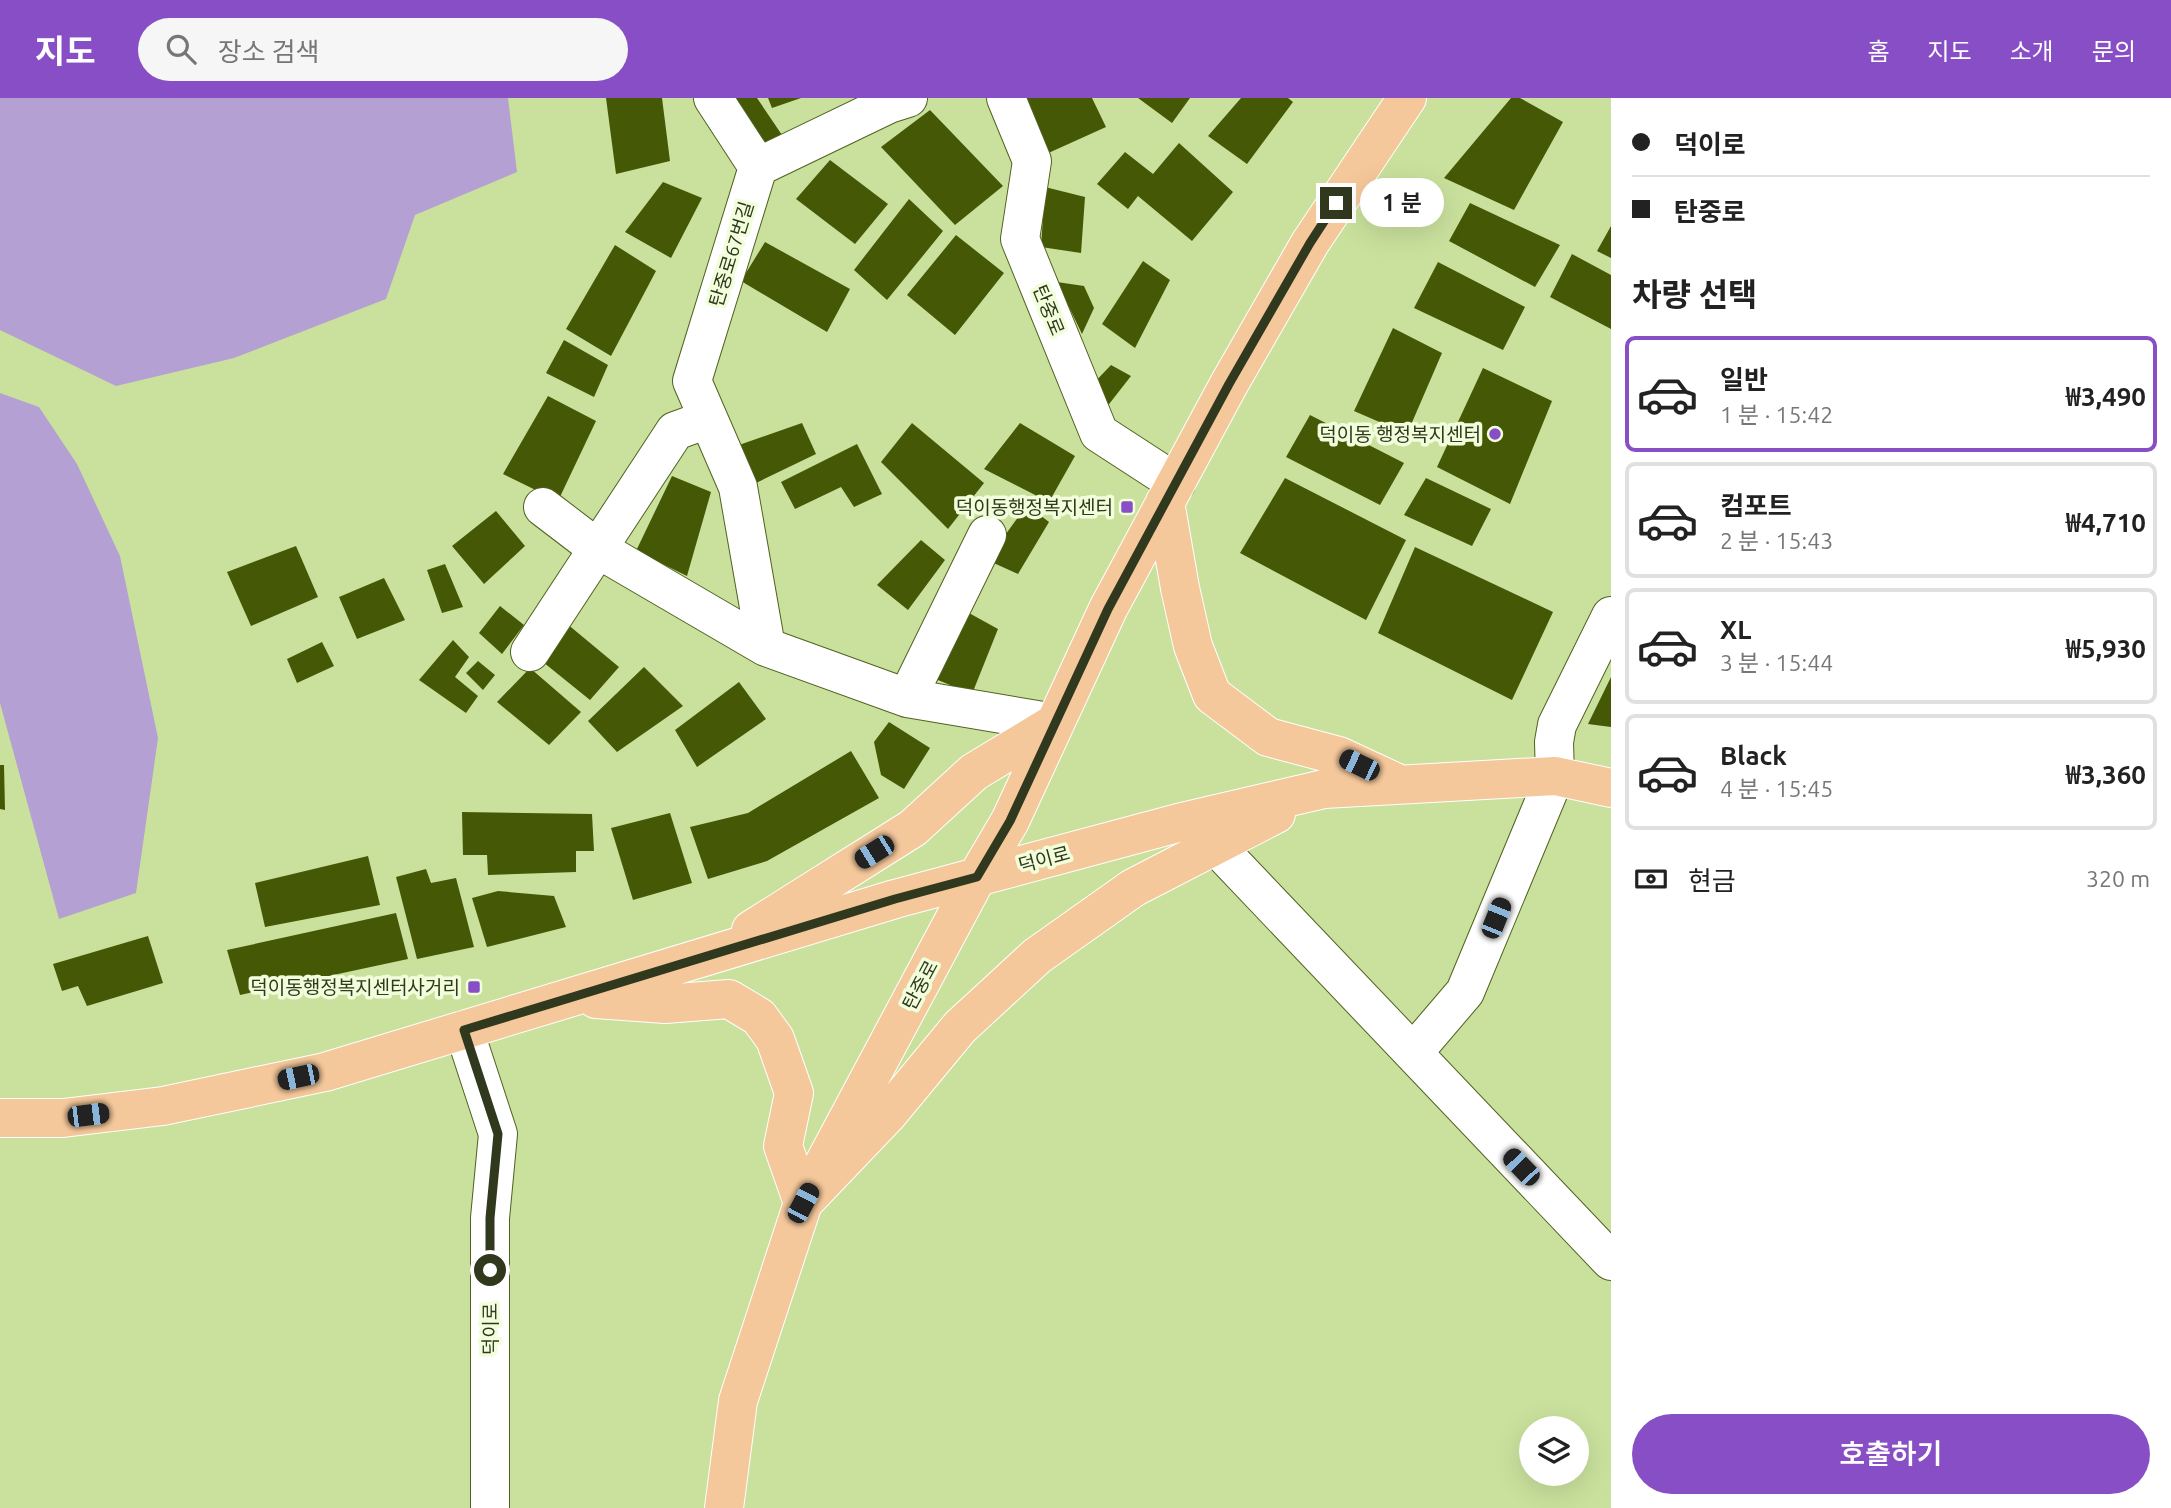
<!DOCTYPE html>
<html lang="ko">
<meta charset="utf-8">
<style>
body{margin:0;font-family:Ubuntu,"Noto Sans KR",sans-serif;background:#f6f6f6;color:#222;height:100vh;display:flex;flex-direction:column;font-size:26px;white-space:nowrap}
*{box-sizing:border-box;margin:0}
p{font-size:23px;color:#767676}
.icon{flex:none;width:38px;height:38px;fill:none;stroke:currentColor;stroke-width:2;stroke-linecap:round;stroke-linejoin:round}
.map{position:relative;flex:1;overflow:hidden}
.drawer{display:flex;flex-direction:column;background:#fff;width:560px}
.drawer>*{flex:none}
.top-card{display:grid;align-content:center;height:154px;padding:0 21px;background:#fff}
.fabs{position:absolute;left:1519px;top:1318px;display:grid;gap:14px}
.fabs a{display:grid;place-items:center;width:70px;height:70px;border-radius:50%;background:#fff;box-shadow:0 7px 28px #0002;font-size:35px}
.end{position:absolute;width:32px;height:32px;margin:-16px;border:9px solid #30381d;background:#fff;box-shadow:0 0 0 4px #fff}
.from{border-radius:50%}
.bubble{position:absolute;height:49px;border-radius:24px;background:#fff;box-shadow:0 7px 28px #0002;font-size:23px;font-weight:600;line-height:49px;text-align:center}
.car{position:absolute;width:21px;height:42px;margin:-21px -10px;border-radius:9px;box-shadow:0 0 5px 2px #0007;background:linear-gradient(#222 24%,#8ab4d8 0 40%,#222 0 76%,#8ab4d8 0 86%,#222 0)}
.top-card b{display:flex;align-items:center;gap:24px;height:66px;font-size:26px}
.top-card b+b{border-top:2px solid #e0e0e0}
.top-card i{width:18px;height:18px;background:#222}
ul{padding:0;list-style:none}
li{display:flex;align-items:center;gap:21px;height:116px;margin:0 14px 10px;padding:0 7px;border:4px solid #e0e0e0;border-radius:10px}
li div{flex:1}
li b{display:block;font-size:26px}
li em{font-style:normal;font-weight:600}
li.current{border-color:#884ec5}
li>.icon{width:63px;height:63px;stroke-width:1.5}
h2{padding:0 21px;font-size:32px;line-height:84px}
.pay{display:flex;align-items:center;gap:18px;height:77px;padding:0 21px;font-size:26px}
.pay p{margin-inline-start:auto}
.action{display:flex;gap:14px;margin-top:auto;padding:14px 21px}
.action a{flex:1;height:80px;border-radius:42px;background:#884ec5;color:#fff;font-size:28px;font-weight:600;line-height:80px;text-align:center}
header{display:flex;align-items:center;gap:42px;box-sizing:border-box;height:98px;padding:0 35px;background:#884ec5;color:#fff}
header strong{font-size:33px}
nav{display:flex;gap:38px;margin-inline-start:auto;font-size:24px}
.search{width:490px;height:63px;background:#f6f6f6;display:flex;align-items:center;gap:18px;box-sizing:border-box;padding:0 24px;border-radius:38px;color:#767676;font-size:26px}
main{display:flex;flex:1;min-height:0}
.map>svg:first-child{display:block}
.green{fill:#b4a0d2}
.building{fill:#455805}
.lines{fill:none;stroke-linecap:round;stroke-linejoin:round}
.minor-casing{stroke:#506220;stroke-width:40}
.major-casing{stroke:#fff;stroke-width:40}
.minor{stroke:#fff;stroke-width:38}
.major{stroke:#f5c89b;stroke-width:38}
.route{stroke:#30381d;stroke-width:9}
.poi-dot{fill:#884ec5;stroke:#f1fddb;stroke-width:2.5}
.labels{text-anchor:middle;stroke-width:7;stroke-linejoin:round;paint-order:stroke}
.street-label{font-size:19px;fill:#30381d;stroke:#f1fddb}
.poi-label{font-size:19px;fill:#30381d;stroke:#f1fddb;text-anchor:end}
</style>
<header>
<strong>지도</strong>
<div class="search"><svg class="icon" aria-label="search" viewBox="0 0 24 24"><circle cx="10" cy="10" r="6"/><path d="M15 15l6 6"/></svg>장소 검색</div>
<nav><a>홈</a><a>지도</a><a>소개</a><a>문의</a></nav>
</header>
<main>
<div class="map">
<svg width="1611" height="1410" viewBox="0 0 1611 1410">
<rect width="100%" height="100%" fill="#cae19d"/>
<path class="green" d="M0,0H508L517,74L415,117L386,201L234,260L116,288L0,232Z
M0,295L39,309L77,366L120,458L158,640L136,795L59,821L0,605Z"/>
<path class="building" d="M606,0H662L670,63L616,76Z
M724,0H757L782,37L761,52Z
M768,0H801L772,10Z
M1019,0H1092L1106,29L1044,57Z
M1138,0H1190L1172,25Z
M1241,0H1288L1293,4L1247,66L1208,38Z
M1511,0H1520L1563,24L1514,112L1444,80Z
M930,12L1003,88L955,127L881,49Z
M1179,45L1233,94L1192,143L1138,98L1128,111L1097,86L1125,54L1153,76Z
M830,62L888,106L855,146L796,101Z
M663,84L702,100L671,160L625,134Z
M1045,89L1085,99L1081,155L1041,149Z
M909,101L943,133L887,202L854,172Z
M1470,105L1560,147L1535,189L1449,143Z
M1611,128V160L1597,153Z
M956,137L1004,175L955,237L907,197Z
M765,144L850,191L827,234L741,183Z
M615,147L656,173L611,258L566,231Z
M1572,156L1611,177V231L1550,199Z
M1143,163L1170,182L1135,250L1102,226Z
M1438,164L1525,209L1503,252L1414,210Z
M1057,184L1084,188L1094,210L1082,236Z
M1393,230L1442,255L1407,336L1354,313Z
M564,242L608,267L594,299L546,275Z
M1111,267L1131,278L1106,310L1090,289Z
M1483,270L1552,303L1510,406L1437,369Z
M548,298L596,323L558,403L503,376Z
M1310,317L1404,365L1380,407L1286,359Z
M802,325L816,356L756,385L739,347Z
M912,325L984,385L948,431L881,364Z
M1020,325L1075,358L1049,404L984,371Z
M857,346L882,396L854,409L841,389L795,411L781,384Z
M672,378L711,394L687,478L636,453Z
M1285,380L1406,442L1366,522L1240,455Z
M1426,380L1491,411L1472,448L1404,417Z
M1027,407L1049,424L1018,476L987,462Z
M496,413L525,448L484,486L452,448Z
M921,442L945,462L908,512L877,487Z
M296,448L318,499L251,528L227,474Z
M1415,449L1553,514L1512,602L1378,535Z
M445,466L463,509L442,515L427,472Z
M384,480L405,522L357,541L339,499Z
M500,508L524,527L502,556L479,535Z
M969,515L998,531L972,596L933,580Z
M566,525L619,569L590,602L538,560Z
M453,542L469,559L455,579L478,598L466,615L419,582Z
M322,544L334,568L297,585L287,561Z
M478,563L495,577L483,592L466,575Z
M644,569L683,608L617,654L588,623Z
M530,570L581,614L549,647L497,604Z
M1611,579V629L1588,626Z
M739,584L766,621L697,669L675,632Z
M889,624L930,650L904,691L881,677L874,644Z
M851,653L879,700L767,763L708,781L690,729L748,715Z
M0,667H4L5,712L0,711Z
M462,714L592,716L594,753H576V774L488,777L487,757H463Z
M670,715L692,785L633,802L611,730Z
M368,758L380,807L265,829L255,785Z
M426,771L431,785L456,780L474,849L417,861L396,779Z
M498,793L554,798L566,829L487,849L472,800Z
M396,815L408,861L240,897L227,852Z
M148,838L163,885L87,908L78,888L62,893L53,866Z"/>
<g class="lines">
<g class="minor-casing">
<path id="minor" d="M713,0L758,69L692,283L738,389L766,549
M1006,0L1032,63L1020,141L1099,335L1176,385
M758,69L889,6L908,0
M543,409L598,451L766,549L907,600L1055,625
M530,554L675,333L708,321
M907,600L987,437
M1216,748L1611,1163
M464,932L498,1036L490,1120V1410
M1413,955L1465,894L1555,678L1554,644L1557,627L1611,518"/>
</g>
<g class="major-casing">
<path id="major" d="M1165,404L1180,490L1193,548L1212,597L1268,639L1339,658L1397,685
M751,832L913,730L974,674L1055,625
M596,901L665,906L729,901L759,919L775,941L794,995L783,1048L803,1105L888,1016L960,929L1037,858L1133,790L1276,716
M0,1020H63L163,1008L325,974L895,801L1178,725L1324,691L1555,678L1611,690
M724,1410L738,1303L803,1105L977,779L1010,723L1108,511L1229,286L1310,145L1407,0"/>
</g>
<use href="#minor" class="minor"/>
<use href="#major" class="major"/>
</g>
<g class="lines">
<path class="route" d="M490,1172V1120L498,1036L464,932L895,801L977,779L1010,723L1108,511L1229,286L1310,145L1336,105"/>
</g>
<g class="poi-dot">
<circle cx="1495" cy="336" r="7"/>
<rect x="1120" y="402" width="14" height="14" rx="3.5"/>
<rect x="467" y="882" width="14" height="14" rx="3.5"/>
</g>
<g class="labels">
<g class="street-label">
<text transform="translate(731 156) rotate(-73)" y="7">탄중로67번길</text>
<text transform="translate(1049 212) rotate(68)" y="7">탄중로</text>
<text transform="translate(1044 761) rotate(-15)" y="7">덕이로</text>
<text transform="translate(920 887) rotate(-62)" y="7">탄중로</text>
<text transform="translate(490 1231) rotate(-90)" y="7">덕이로</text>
</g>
<g class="poi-label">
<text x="1481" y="343">덕이동 행정복지센터</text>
<text x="1113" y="416">덕이동행정복지센터</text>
<text x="460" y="896">덕이동행정복지센터사거리</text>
</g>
</g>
</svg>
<div class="fabs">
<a><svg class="icon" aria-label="layers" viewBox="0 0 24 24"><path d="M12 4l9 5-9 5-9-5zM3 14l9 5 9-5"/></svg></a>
</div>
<i class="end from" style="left:490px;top:1172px"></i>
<i class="end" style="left:1336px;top:105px"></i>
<div class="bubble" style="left:1360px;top:80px;width:84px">1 분</div>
<i class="car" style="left:1359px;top:667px;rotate:296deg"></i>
<i class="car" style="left:874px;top:754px;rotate:238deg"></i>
<i class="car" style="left:1496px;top:820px;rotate:22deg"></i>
<i class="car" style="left:298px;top:979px;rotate:258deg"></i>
<i class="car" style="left:88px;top:1017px;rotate:83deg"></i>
<i class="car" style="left:1521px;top:1069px;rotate:316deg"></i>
<i class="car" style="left:803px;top:1105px;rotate:28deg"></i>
</div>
<section class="drawer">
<div class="top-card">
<b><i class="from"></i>덕이로</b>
<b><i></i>탄중로</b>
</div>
<h2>차량 선택</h2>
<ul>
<li class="current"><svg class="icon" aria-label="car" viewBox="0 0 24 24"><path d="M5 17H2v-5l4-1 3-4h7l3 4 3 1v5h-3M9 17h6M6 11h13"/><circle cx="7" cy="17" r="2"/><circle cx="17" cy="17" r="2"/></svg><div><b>일반</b><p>1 분 · 15:42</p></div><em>₩3,490</em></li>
<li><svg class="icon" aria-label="car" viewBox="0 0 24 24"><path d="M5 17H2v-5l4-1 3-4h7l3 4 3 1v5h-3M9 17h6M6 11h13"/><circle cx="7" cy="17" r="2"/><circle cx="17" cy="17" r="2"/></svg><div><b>컴포트</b><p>2 분 · 15:43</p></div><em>₩4,710</em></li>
<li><svg class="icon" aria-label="car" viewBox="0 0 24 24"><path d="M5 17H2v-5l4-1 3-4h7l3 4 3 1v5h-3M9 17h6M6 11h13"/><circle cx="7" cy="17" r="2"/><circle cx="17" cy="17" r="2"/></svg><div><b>XL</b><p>3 분 · 15:44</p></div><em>₩5,930</em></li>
<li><svg class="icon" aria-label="car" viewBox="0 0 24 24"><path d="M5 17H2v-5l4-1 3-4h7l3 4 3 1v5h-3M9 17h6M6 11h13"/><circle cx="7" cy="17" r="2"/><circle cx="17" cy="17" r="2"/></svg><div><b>Black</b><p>4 분 · 15:45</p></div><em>₩3,360</em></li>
</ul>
<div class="pay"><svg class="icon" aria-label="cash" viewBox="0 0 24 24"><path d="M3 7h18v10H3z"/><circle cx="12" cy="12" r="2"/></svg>현금<p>320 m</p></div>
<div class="action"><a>호출하기</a></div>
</section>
</main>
